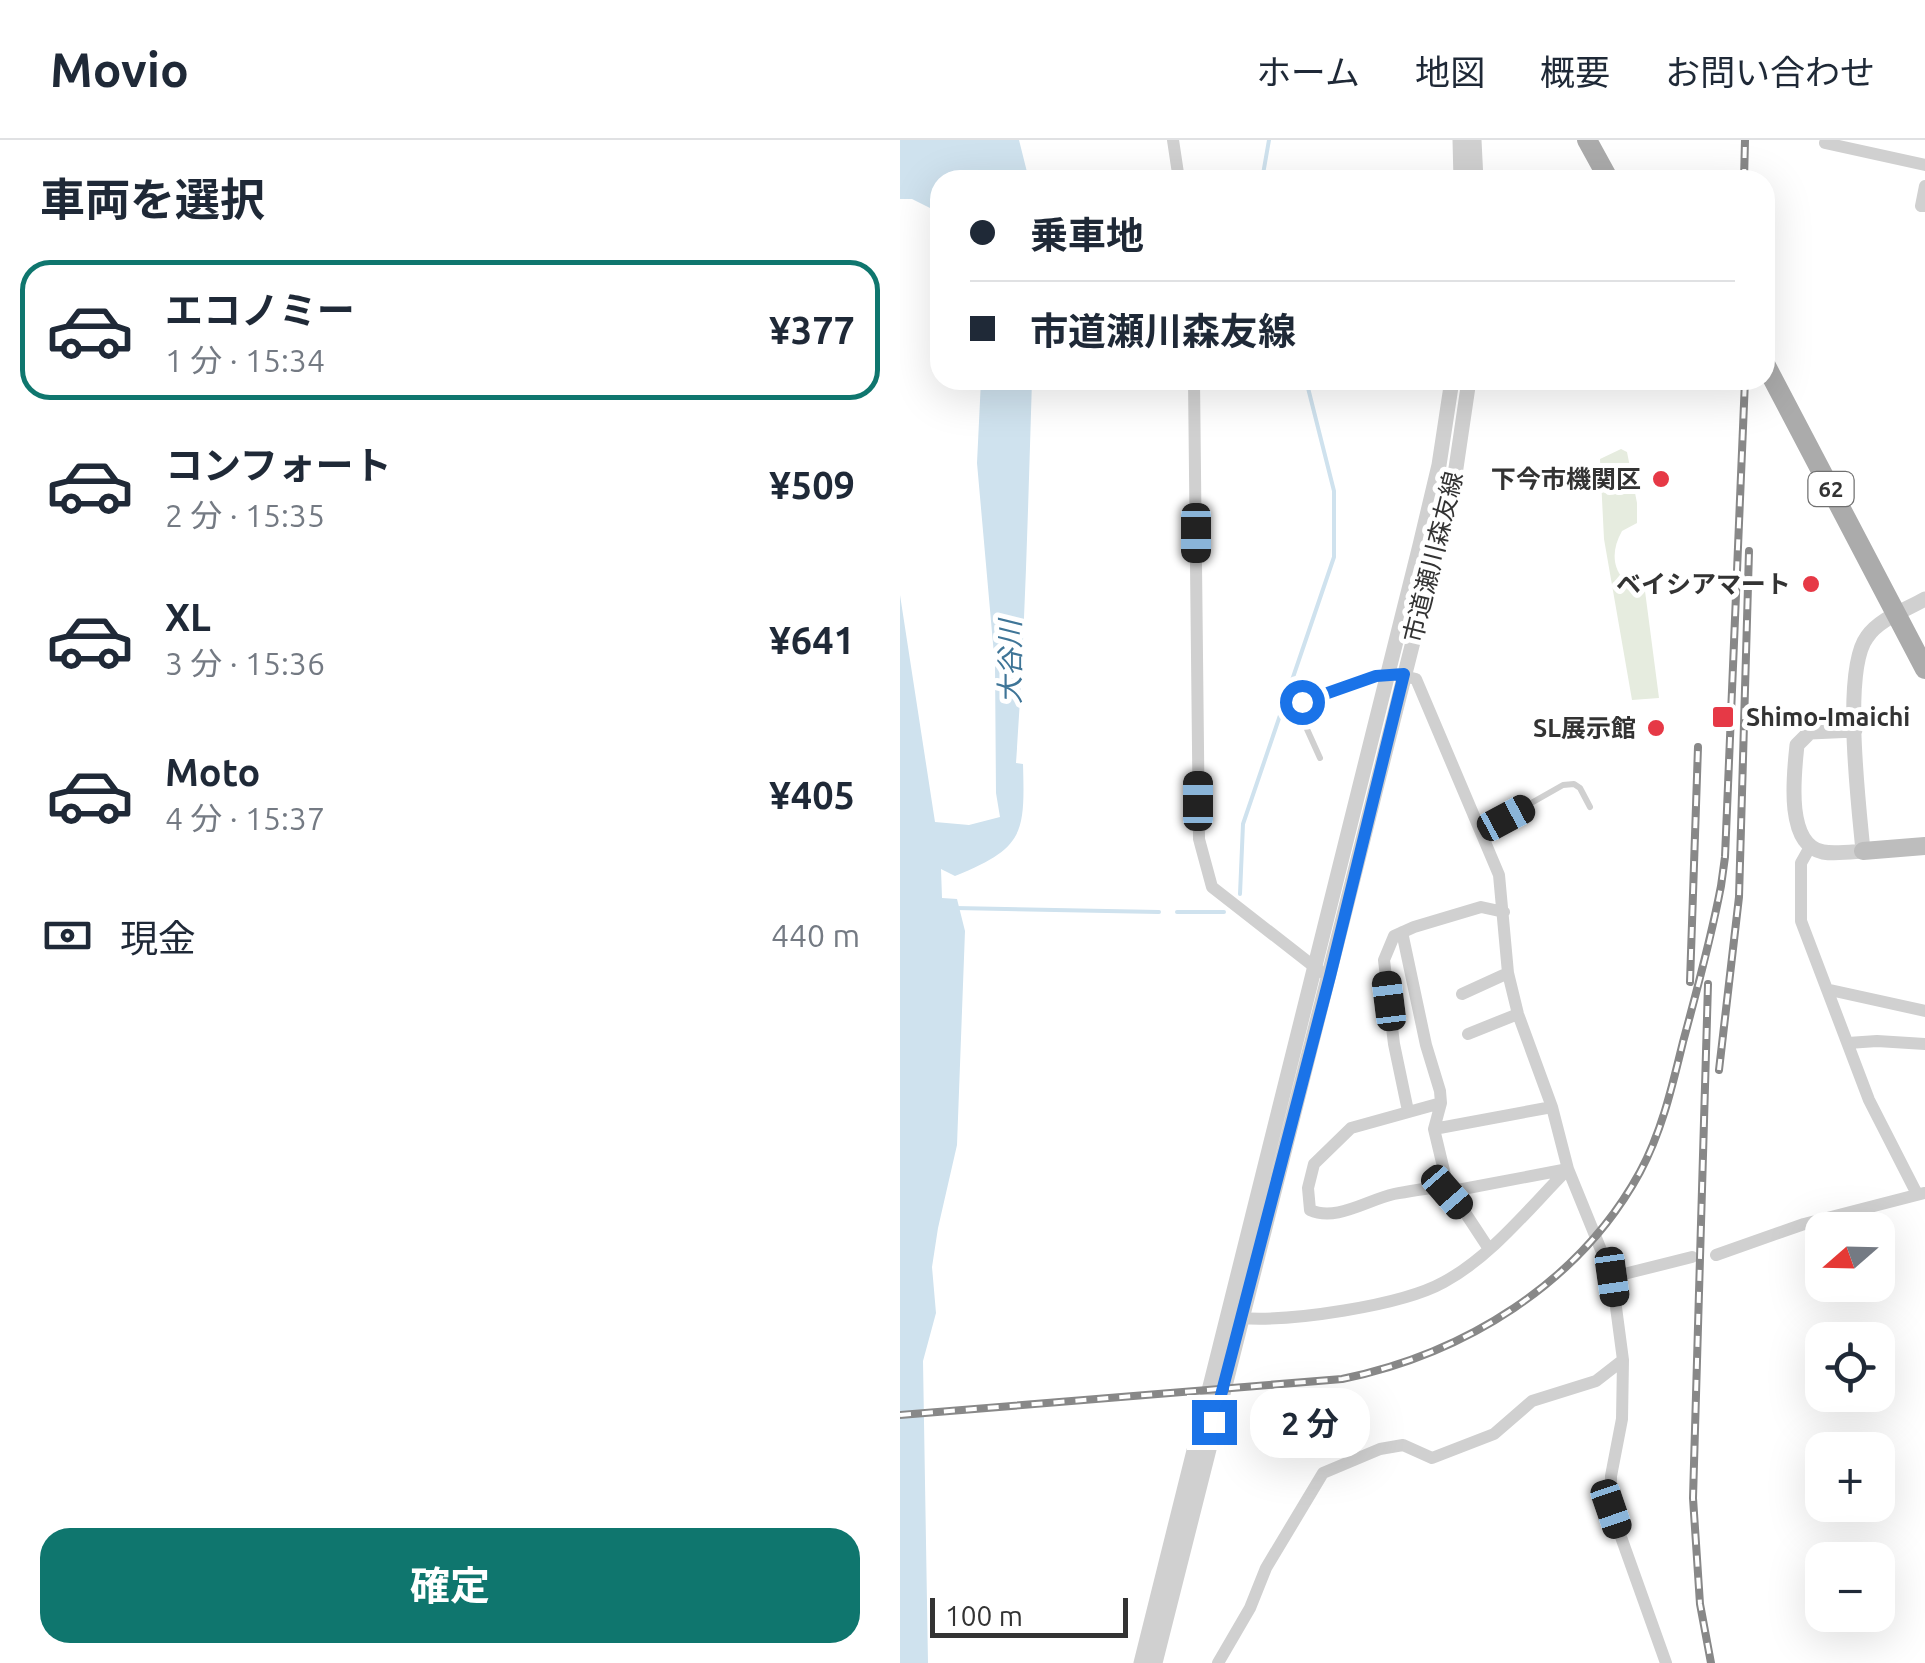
<!DOCTYPE html>
<html lang="ja">
<meta charset="utf-8">
<style>
body{margin:0;font-family:Ubuntu,"Noto Sans JP",sans-serif;background:#f2f2f3;color:#1f2937;height:100vh;display:flex;flex-direction:column;font-size:38px;white-space:nowrap}
*{box-sizing:border-box;margin:0}
p{font-size:32px;color:#747a83}
.icon{flex:none;width:55px;height:55px;fill:none;stroke:currentColor;stroke-width:2;stroke-linecap:round;stroke-linejoin:round}
.map{position:relative;flex:1;overflow:hidden}
.panel{display:flex;flex-direction:column;background:#fff;width:900px}
.panel>*{flex:none}
.guide{position:absolute;left:30px;top:30px;width:845px;height:220px;border-radius:30px;box-shadow:0 10px 40px #0002;display:grid;align-content:center;height:220px;padding:0 40px;background:#fff}
.needle{width:65px;rotate:250deg}
.fabs{position:absolute;left:905px;top:1072px;display:grid;gap:20px}
.fabs a{display:grid;place-items:center;width:90px;height:90px;border-radius:20px;background:#fff;box-shadow:0 10px 40px #0002;font-size:50px}
.scale{position:absolute;left:30px;bottom:25px;width:198px;box-sizing:border-box;padding-left:10px;border:5px solid #333;border-top:0;font-size:28px;line-height:35px;white-space:nowrap;color:#333;-webkit-text-stroke:8px #fff;paint-order:stroke}
.end{position:absolute;width:45px;height:45px;margin:-22px;border:12px solid #1a73e8;background:#fff;box-shadow:0 0 0 5px #fff}
.from{border-radius:50%}
.bubble{position:absolute;height:70px;border-radius:30px;background:#fff;box-shadow:0 10px 40px #0002;font-size:32px;font-weight:700;line-height:70px;text-align:center}
.car{position:absolute;width:30px;height:60px;margin:-30px -15px;border-radius:12px;box-shadow:0 0 8px 2px #0007;background:linear-gradient(#222 24%,#8ab4d8 0 40%,#222 0 76%,#8ab4d8 0 86%,#222 0)}
.guide b{display:flex;align-items:center;gap:35px;height:95px;font-size:38px}
.guide b+b{border-top:2px solid #e0e1e3}
.guide i{width:25px;height:25px;background:#1f2937}
ul{padding:0;list-style:none}
li{display:flex;align-items:center;gap:30px;height:140px;margin:0 20px 15px;padding:0 20px;border:5px solid transparent;border-radius:30px}
li div{flex:1}
li b{display:block;font-size:38px}
li em{font-style:normal;font-weight:700}
li.active{border-color:#0f766e}
li>.icon{width:90px;height:90px;stroke-width:1.5}
h2{padding:0 40px;font-size:45px;line-height:120px}
.pay{display:flex;align-items:center;gap:25px;height:110px;padding:0 40px;font-size:38px}
.pay p{margin-inline-start:auto}
.cta{display:flex;gap:20px;margin-top:auto;padding:20px 40px}
.cta a{flex:1;height:115px;border-radius:30px;background:#0f766e;color:#fff;font-size:40px;font-weight:700;line-height:115px;text-align:center}
header{display:flex;align-items:center;gap:60px;box-sizing:border-box;height:140px;padding:0 50px;background:#fff;border-bottom:2px solid #e0e1e3}
header strong{font-size:48px}
nav{display:flex;gap:55px;margin-inline-start:auto;font-size:35px}
main{display:flex;flex:1;min-height:0}
.map>svg:first-child{display:block}
.green{fill:#e6ecdf}
.water{fill:#cfe2ee}
.lines{fill:none;stroke-linecap:round;stroke-linejoin:round}
.stream{stroke:#cfe2ee;stroke-width:4}
.service{stroke:#d0d0d0;stroke-width:6}
.minor{stroke:#d0d0d0;stroke-width:12}
.tertiary{stroke:#d0d0d0;stroke-width:15}
.secondary{stroke:#bdbdbd;stroke-width:18}
.primary{stroke:#ababab;stroke-width:20}
.rail-casing{stroke:#888;stroke-width:8}
.rail{stroke:#fff;stroke-width:4;stroke-dasharray:11;stroke-linecap:butt}
.route{stroke:#1a73e8;stroke-width:12}
.poi-dot{fill:#e63946;stroke:#fff;stroke-width:4}
.labels{text-anchor:middle;stroke-width:10;stroke-linejoin:round;paint-order:stroke}
.shield{fill:#fff;stroke:#707070;stroke-width:2.5}
.shield-label{font-size:22px;font-weight:bold;fill:#333}
.poi-label{font-size:25px;font-weight:bold;fill:#333;stroke:#fff;text-anchor:end}
.street-label{font-size:25px;fill:#333;stroke:#fff}
.water-label{font-size:28px;font-style:italic;fill:#3f7597;stroke:#fff}
</style>
<header>
<strong>Movio</strong>
<nav><a>ホーム</a><a>地図</a><a>概要</a><a>お問い合わせ</a></nav>
</header>
<main>
<section class="panel">
<h2>車両を選択</h2>
<ul>
<li class="active"><svg class="icon" aria-label="car" viewBox="0 0 24 24"><path d="M5 17H2v-5l4-1 3-4h7l3 4 3 1v5h-3M9 17h6M6 11h13"/><circle cx="7" cy="17" r="2"/><circle cx="17" cy="17" r="2"/></svg><div><b>エコノミー</b><p>1 分 · 15:34</p></div><em>¥377</em></li>
<li><svg class="icon" aria-label="car" viewBox="0 0 24 24"><path d="M5 17H2v-5l4-1 3-4h7l3 4 3 1v5h-3M9 17h6M6 11h13"/><circle cx="7" cy="17" r="2"/><circle cx="17" cy="17" r="2"/></svg><div><b>コンフォート</b><p>2 分 · 15:35</p></div><em>¥509</em></li>
<li><svg class="icon" aria-label="car" viewBox="0 0 24 24"><path d="M5 17H2v-5l4-1 3-4h7l3 4 3 1v5h-3M9 17h6M6 11h13"/><circle cx="7" cy="17" r="2"/><circle cx="17" cy="17" r="2"/></svg><div><b>XL</b><p>3 分 · 15:36</p></div><em>¥641</em></li>
<li><svg class="icon" aria-label="car" viewBox="0 0 24 24"><path d="M5 17H2v-5l4-1 3-4h7l3 4 3 1v5h-3M9 17h6M6 11h13"/><circle cx="7" cy="17" r="2"/><circle cx="17" cy="17" r="2"/></svg><div><b>Moto</b><p>4 分 · 15:37</p></div><em>¥405</em></li>
</ul>
<div class="pay"><svg class="icon" aria-label="cash" viewBox="0 0 24 24"><path d="M3 7h18v10H3z"/><circle cx="12" cy="12" r="2"/></svg>現金<p>440 m</p></div>
<div class="cta"><a>確定</a></div>
</section>
<div class="map">
<svg width="1025" height="1523" viewBox="0 0 1025 1523">
<rect width="100%" height="100%" fill="#fff"/>
<path class="green" d="M721,309L727,312L737,363V383L722,391C707,417 715,443 745,451L759,558L732,560L704,399L700,319Z"/>
<path class="water" d="M0,0H119L129,40H40V73L12,59H0Z
M81,240H132C128,368 125,496 116,623L123,624C125,694 124,708 55,736L41,729L42,758L57,759L65,791L57,1005L38,1088L32,1127L36,1173L23,1221L28,1523H0V455L35,682L69,685L100,677L96,653L95,526L77,323Z"/>
<g class="lines">
<path class="stream" d="M362,40L369,0
M340,754L343,684L434,417V351L406,240
M55,768L259,772
M277,772H324"/>
<path class="service" d="M420,618L397,567L401,562L488,533
M582,691L663,645L674,644L680,648L690,667"/>
<path class="minor" d="M273,0L279,40
M925,3L1025,25
M1025,46L1021,66H1025
M294,240L299,699L312,747L421,832
M495,534L516,539L599,735L608,833L618,874L652,967L668,1029L712,1137L723,1220L722,1279L711,1336V1369L766,1523
M910,707L901,723V781L969,960L1017,1054
M502,792L526,905L540,951L541,963L534,989L545,1035L541,1046
M930,850L1025,871
M562,854L608,833
M568,894L618,874
M948,903L977,901L1025,904
M541,963L451,988L414,1024L408,1048L410,1070C436,1082 467,1060 494,1054C509,1051 525,1049 541,1046L566,1074L589,1109
M508,971L494,904L484,820L494,796L514,787L581,767L604,772
M534,989L652,967
M547,1052L668,1029
M816,1115L904,1084L1024,1053
M712,1137L792,1117
M340,1178C389,1182 501,1166 544,1142C592,1116 630,1067 668,1029
M318,1523L350,1468L366,1428L423,1333L480,1309L503,1305L532,1318L594,1294L632,1261L696,1241L723,1220"/>
<path class="tertiary" d="M560,0L561,40
M574,0L576,40
M955,590L910,592L897,605C894,634 885,705 923,712C935,714 950,712 963,711C959,667 942,530 967,497C979,479 1006,470 1025,459
M241,1523L520,405L539,325L552,240
M255,1523L539,399L556,328L569,240"/>
<path class="secondary" d="M963,711L1025,706"/>
<path class="primary" d="M687,0L709,40
M865,224L1025,529"/>
<g class="rail-casing">
<path id="rail" d="M844,40L845,0
M790,842L798,607
M808,844L793,1358L800,1464L811,1523
M819,930L839,757L849,411
M0,1275L442,1239C564,1214 679,1144 740,1032C762,991 772,947 783,902C797,850 811,799 821,746L825,717L845,240"/>
</g>
<use href="#rail" class="rail"/>
</g>
<g class="lines">
<path class="route" d="M314,1282L430,836L504,534L476,536L402,562"/>
</g>
<g class="poi-dot">
<circle cx="761" cy="339" r="10"/>
<circle cx="911" cy="444" r="10"/>
<rect x="811" y="565" width="24" height="24" rx="5"/>
<circle cx="756" cy="588" r="10"/>
</g>
<g class="labels">
<rect class="shield" x="908.5" y="332" width="45" height="34" rx="8"/>
<g class="shield-label">
<text x="931" y="357">62</text>
</g>
<g class="poi-label">
<text x="741" y="348">下今市機関区</text>
<text x="891" y="453">ベイシアマート</text>
<text x="846" y="586" text-anchor="start">Shimo-Imaichi</text>
<text x="736" y="597">SL展示館</text>
</g>
<g class="street-label">
<text transform="translate(533 417) rotate(-76)" y="9">市道瀬川森友線</text>
</g>
<g class="water-label">
<text transform="translate(110 522) rotate(-90)" y="10">大谷川</text>
</g>
</g>
</svg>
<div class="fabs">
<a><svg class="needle" viewBox="-14 -14 28 28"><path d="M0-13l5 13h-10z" fill="#e53935"/><path d="M0 13l5-13h-10z" fill="#747a83"/></svg></a>
<a><svg class="icon" aria-label="locate" viewBox="0 0 24 24"><circle cx="12" cy="12" r="6"/><path d="M12 2v4M12 18v4M2 12h4M18 12h4"/></svg></a>
<a>+</a>
<a>−</a>
</div>
<div class="scale">100 m</div>
<i class="end from" style="left:402px;top:562px"></i>
<i class="end" style="left:314px;top:1282px"></i>
<div class="bubble" style="left:350px;top:1248px;width:120px">2 分</div>
<i class="car" style="left:296px;top:393px;rotate:180deg"></i>
<i class="car" style="left:298px;top:661px;rotate:0deg"></i>
<i class="car" style="left:606px;top:678px;rotate:62deg"></i>
<i class="car" style="left:489px;top:861px;rotate:353deg"></i>
<i class="car" style="left:547px;top:1052px;rotate:139deg"></i>
<i class="car" style="left:712px;top:1137px;rotate:172deg"></i>
<i class="car" style="left:711px;top:1369px;rotate:161deg"></i>
<div class="guide">
<b><i class="from"></i>乗車地</b>
<b><i></i>市道瀬川森友線</b>
</div>
</div>
</main>
